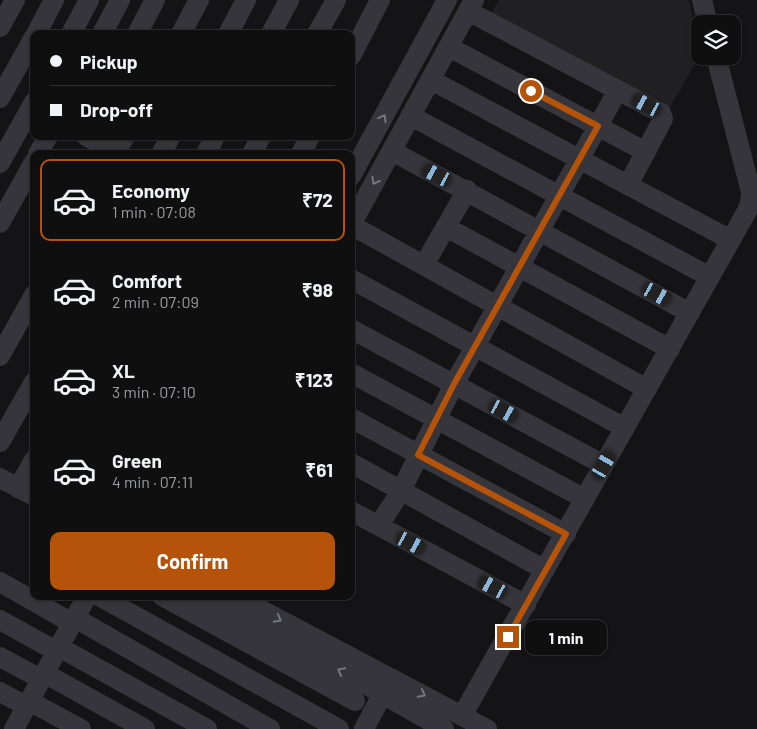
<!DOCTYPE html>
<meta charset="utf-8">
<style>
body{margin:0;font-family:Barlow,sans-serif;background:#1d1d1e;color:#f1f3f6;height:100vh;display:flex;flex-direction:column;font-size:19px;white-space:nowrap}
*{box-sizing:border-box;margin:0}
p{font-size:16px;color:#9b9c9f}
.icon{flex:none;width:28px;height:28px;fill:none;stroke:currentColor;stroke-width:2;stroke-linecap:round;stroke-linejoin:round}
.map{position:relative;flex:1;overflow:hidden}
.side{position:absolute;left:30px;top:150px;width:325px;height:450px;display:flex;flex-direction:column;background:#0f0f10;border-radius:10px;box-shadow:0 1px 4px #0004,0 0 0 1px #2f2f30}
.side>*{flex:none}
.hud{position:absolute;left:30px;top:30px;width:325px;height:110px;border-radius:10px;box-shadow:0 1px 4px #0004,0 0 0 1px #2f2f30;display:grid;align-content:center;height:110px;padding:0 20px;background:#0f0f10}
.fabs{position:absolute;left:691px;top:15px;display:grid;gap:10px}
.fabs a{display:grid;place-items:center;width:50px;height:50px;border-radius:10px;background:#0f0f10;box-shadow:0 1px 4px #0004,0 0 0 1px #2f2f30;font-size:25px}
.end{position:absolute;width:22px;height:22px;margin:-11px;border:6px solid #b45309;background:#fff;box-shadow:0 0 0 2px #fff}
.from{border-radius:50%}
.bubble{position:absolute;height:35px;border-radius:10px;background:#0f0f10;box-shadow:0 1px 4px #0004,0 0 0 1px #2f2f30;font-size:16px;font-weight:700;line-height:35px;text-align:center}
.car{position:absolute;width:15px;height:30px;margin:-15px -8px;border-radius:6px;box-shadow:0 0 4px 1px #0007;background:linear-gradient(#222 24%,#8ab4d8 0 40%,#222 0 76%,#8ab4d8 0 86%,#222 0)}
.hud b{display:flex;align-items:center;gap:18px;height:48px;font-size:19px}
.hud b+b{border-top:1px solid #2f2f30}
.hud i{width:12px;height:12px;background:#f1f3f6}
ul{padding:9px 0 0;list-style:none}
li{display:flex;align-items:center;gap:15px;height:82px;margin:0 10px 8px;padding:0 10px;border:2px solid transparent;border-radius:10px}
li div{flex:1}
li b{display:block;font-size:19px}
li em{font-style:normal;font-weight:700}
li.current{border-color:#b45309}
li>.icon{width:45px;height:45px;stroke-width:1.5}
.cta{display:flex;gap:10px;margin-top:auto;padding:10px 20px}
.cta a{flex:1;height:58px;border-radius:10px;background:#b45309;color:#fff;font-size:20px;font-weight:700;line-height:58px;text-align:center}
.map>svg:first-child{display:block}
.built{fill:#202023}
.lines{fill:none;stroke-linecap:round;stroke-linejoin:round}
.street{stroke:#35353b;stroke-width:20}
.oneway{stroke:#73757f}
.route{stroke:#b45309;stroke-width:6}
</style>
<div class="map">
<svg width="757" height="729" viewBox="0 0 757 729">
<rect width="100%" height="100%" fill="#141416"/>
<path class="built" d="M499,0H689L700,55L668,111L491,14Z"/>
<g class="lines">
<path class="street" d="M474,0L351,225L647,389
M702,0L708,24
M468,11L661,113L663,119L628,185
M0,27L15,0
M36,34L54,0
M71,34L89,0
M102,34L120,0
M137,34L155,0
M181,34L199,0
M228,34L246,0
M271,34L289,0
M317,34L336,0
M449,47L646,152
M351,56L380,0
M431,80L731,240
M0,98L34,37
M411,116L710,277
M86,136L119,154
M392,151L690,313
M116,152L125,136
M38,154L48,136
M161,154L171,136
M206,154L215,136
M252,154L261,136
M301,154L310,136
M0,163L34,102
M351,176L447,0
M0,223L34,162
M446,227L670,349
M424,265L467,190
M351,279L625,428
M351,329L604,465
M0,356L34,295
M351,373L585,499
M351,418L566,534
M0,442L34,382
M351,463L545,570
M0,478L34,496
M18,488L34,460
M351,511L526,605
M379,525L401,491L454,384L618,90
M0,582L72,623
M99,596L339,729
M162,596L355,701
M201,596L365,684L444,729
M235,596L487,729
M75,618L270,729
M0,620L56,651
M59,647L207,729
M0,657L41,679
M44,673L145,729
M0,692L26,706
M29,701L81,729
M462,716L747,211L750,203L751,192L716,56
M14,729L87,596
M364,729L382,695"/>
</g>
<defs><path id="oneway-chevron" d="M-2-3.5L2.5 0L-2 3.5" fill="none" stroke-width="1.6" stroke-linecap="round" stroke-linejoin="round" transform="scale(1.25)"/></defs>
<g class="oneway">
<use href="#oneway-chevron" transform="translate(383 118) rotate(-61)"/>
<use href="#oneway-chevron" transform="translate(375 181) rotate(119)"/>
<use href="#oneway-chevron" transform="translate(278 619) rotate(28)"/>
<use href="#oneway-chevron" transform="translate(341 671) rotate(-152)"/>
<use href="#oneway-chevron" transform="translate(422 694) rotate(28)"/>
</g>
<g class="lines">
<path class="route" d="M508,637L566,534L418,455L454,384L598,126L531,91"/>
</g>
</svg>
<div class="fabs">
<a><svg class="icon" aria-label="layers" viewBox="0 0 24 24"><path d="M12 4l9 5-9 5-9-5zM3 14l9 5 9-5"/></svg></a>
</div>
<i class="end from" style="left:531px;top:91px"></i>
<i class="end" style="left:508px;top:637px"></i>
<div class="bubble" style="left:525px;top:620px;width:82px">1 min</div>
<i class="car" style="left:647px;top:105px;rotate:298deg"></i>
<i class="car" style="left:437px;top:175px;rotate:298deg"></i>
<i class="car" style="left:657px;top:294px;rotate:119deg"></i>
<i class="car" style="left:504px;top:411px;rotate:118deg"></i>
<i class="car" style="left:604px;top:465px;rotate:30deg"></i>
<i class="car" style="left:411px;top:543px;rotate:118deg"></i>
<i class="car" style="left:493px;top:587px;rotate:299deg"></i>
<div class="hud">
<b><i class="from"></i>Pickup</b>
<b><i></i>Drop-off</b>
</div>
<section class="side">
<ul>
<li class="current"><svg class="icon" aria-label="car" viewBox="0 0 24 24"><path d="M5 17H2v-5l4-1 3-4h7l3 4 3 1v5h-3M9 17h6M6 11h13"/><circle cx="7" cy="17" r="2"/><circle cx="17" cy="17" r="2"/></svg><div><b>Economy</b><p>1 min · 07:08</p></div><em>₹72</em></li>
<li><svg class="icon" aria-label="car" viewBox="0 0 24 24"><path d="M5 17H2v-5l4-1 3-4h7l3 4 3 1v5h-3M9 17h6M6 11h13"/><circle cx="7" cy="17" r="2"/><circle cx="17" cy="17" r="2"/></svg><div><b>Comfort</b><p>2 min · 07:09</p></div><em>₹98</em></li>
<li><svg class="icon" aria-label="car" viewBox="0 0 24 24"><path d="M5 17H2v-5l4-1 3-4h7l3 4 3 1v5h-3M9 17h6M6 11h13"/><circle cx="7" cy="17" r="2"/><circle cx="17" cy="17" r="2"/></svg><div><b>XL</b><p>3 min · 07:10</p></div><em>₹123</em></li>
<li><svg class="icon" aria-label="car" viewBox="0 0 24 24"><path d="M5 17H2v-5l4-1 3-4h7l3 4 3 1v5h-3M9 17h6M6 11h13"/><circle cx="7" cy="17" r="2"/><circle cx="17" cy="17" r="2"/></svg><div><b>Green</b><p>4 min · 07:11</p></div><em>₹61</em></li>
</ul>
<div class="cta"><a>Confirm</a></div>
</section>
</div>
